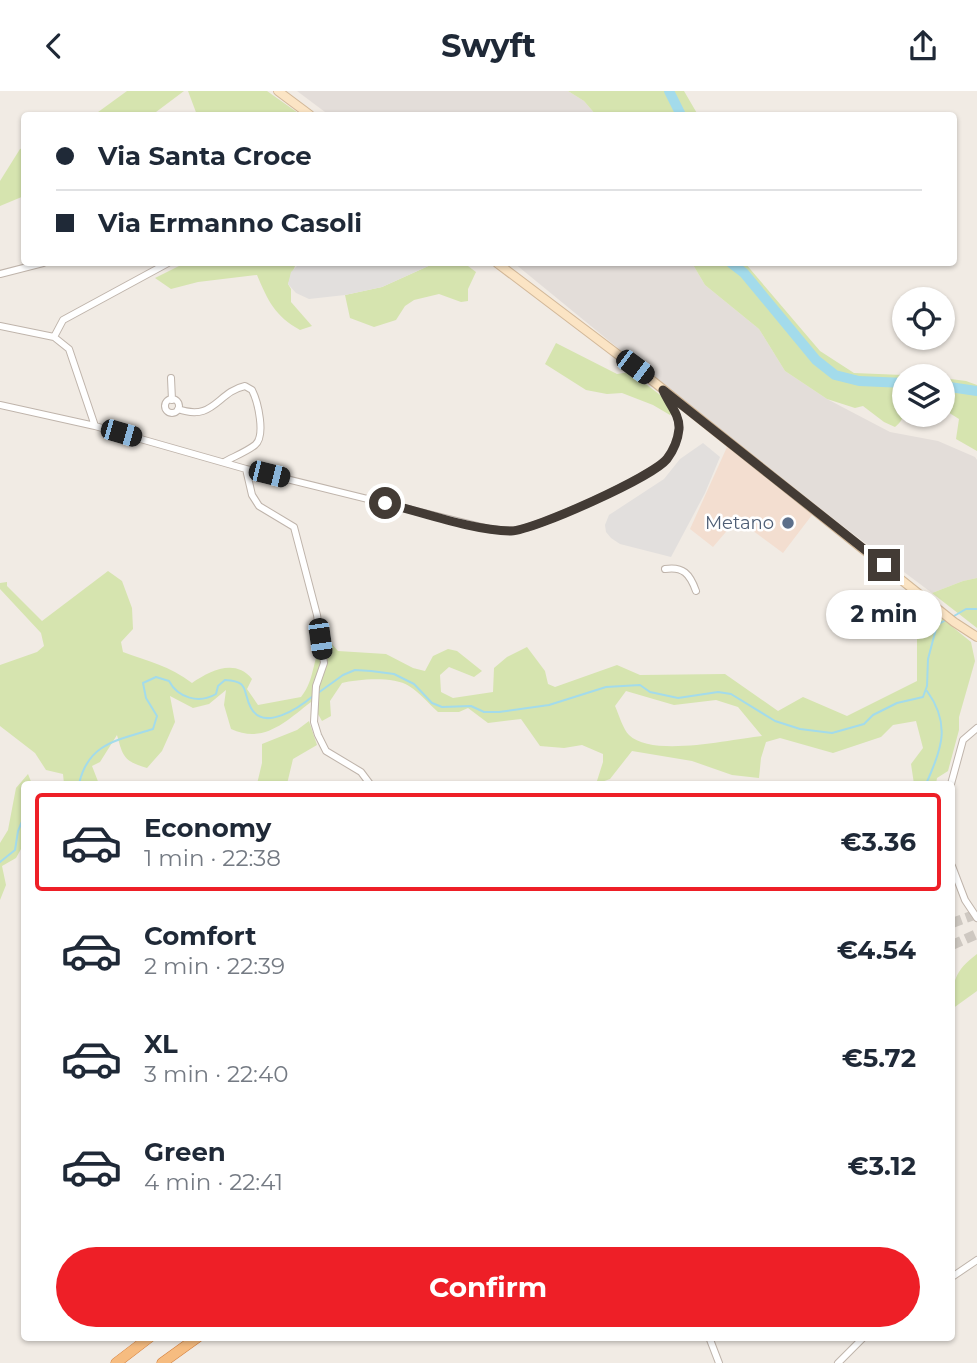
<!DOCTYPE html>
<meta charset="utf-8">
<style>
body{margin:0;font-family:Montserrat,sans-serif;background:#f2f2f3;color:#1f2937;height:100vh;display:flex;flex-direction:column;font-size:26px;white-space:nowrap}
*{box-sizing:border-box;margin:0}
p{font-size:23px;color:#747a83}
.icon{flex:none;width:38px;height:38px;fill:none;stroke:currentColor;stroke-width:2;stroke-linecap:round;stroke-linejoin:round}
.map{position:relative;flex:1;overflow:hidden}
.drawer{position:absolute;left:21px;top:690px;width:934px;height:560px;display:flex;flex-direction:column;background:#fff;border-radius:7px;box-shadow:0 2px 5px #0004}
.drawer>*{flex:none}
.banner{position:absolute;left:21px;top:21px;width:936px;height:154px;border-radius:7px;box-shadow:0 2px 5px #0004;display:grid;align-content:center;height:154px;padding:0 35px;background:#fff}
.buttons{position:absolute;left:892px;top:196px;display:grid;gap:14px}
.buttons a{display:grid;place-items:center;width:63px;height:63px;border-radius:50%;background:#fff;box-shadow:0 2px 5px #0004;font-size:35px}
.end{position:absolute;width:32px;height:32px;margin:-16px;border:9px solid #433b35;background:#fff;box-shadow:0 0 0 4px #fff}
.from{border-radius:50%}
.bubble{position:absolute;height:49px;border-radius:24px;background:#fff;box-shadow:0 2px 5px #0004;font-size:23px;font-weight:700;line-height:49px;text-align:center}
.car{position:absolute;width:21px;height:42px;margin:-21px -10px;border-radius:9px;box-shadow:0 0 5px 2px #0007;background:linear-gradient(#222 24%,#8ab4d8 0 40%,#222 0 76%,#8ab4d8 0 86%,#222 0)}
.banner b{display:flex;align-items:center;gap:24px;height:66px;font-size:26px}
.banner b+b{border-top:2px solid #e0e1e3}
.banner i{width:18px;height:18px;background:#1f2937}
ul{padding:12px 0 0;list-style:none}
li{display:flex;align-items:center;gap:21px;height:98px;margin:0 14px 10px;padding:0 21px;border:4px solid transparent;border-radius:7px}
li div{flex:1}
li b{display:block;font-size:26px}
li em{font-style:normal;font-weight:700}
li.current{border-color:#ee1f27}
li>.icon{width:63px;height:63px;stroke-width:1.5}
.action{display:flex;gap:14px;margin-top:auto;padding:14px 35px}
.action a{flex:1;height:80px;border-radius:42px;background:#ee1f27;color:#fff;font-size:28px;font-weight:700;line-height:80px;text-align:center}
header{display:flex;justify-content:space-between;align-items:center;height:91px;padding:0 35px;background:#fff;font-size:32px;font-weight:700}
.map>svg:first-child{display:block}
.commercial{fill:#f3ded0}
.industrial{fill:#e3ddd9}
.green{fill:#d6e4af;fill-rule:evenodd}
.parking{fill:#e2dfdd}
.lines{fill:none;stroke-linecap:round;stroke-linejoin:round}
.stream{stroke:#a3dbeb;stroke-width:2}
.river{stroke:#a3dbeb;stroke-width:10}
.trunk-tunnel{stroke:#cec8c1;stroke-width:10;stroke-dasharray:10 5;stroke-linecap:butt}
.minor-casing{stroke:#bfb4ab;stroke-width:8}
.secondary-casing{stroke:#d2b899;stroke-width:10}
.trunk-casing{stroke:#d47f3c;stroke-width:11}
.minor{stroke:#fff;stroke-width:6}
.secondary{stroke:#fbe4c4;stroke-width:8}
.trunk{stroke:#f6bc80;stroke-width:10}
.route{stroke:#433b35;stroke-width:9}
.service-dot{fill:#5c6f8a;stroke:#fff;stroke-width:2.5}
.labels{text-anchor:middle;stroke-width:5;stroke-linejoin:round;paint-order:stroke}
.service-label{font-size:18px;fill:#4e5e75;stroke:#fff;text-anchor:end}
</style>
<header><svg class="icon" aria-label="back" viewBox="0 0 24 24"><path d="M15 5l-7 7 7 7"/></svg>Swyft<svg class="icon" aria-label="share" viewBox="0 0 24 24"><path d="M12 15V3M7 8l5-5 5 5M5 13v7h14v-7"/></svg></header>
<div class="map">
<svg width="977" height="1272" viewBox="0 0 977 1272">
<rect width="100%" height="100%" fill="#f1ebe4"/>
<path class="commercial" d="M727,356L812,424L783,462L737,428L713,456L690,438Z"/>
<path class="industrial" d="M297,0H568L584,10L596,24H329Z
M514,172H692L705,194L759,238L785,280L827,308L890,341L938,350L975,366L977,369V487L963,490L932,502L757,371Z"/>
<path class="green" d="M127,0H184L152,24H94Z
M188,0H267L301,24H197Z
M568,0H684L698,24H596L584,10Z
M24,57V105L0,115V90L20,58Z
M185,172H300L295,175L288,193L291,198V211L312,235L300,239C275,225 268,210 257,184L198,191L171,198L155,187Z
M435,172H464L476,181L468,198V210L461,211L439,203L414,209L405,215L396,229L374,236L350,227L345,204L382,196Z
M692,172H745L820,260L854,282L927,285H905C905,304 910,325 895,336L884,331L863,315L855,317L827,308L785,280L759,238L705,194Z
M556,252L617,283L630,281L676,316L670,324L653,314L622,302L607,303L586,299L545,273Z
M943,287L966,290L977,294V360L956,348L959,328L943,318Z
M108,480L122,490L132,517L133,538L121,551L123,561C147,570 170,575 192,592C210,580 235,567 252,588L247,598L258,614L301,606C316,588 312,564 325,545L338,560L386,563L413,577L425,580L433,565L448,558L457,560L482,580L474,586L449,576L440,584L441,601L453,607L493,601L494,577L507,566L527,556L545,580L548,593L555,596L617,574L640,584L725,583L778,620L803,606L847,625L917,590V507L971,551L975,570L959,626V639L948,680L937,687L936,693H914L911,673L923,657L916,630L893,634L881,646L833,662L780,647L766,651L761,667L759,687L732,684L692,670L632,660L610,688L596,693L603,671V663L582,654L564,657L540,655L521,628L488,632L468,617L459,621H438C429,613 419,601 409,595C394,585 358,588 342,592L330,610L331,625L322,630L311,611C285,631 264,653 231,638L224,614L226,599L209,613L193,617L170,605L175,631L162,660L147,677C123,670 123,665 117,644L100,671L92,675L99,693H64L63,683L46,679L35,662L0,635V574L37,561L44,555L41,542L0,498V492L7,491V495L42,530ZM626,600L674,614L716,609L738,616L762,645C731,648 653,667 629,644C623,638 619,624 615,615Z
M977,487V537L932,502L963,490Z
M309,630L317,654L293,668L287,693H257L262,672V653L297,639Z
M28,683L32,693H24V759L21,758L16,767L2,775L6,794L0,809V752L8,739L16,697Z
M977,863V900L952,918C952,892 954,880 977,863Z"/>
<path class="parking" d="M300,172H435L382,196L345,204L309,208L296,202L288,193L291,181Z
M703,352L720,366L705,402L671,466L620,453L611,447L606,441L605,434L609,424L664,388L680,368Z"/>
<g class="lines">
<path class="stream" d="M954,525L966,518H977
M318,602L343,584L355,579L371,580L394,583L414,593L432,612L442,616L471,615L484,621H499L549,614L606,596L640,594L650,601L678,607L718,601L731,603L775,630L800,638L832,642L864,633L873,624L897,612L923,606L927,595L928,568L937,534L946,529
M79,693C88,652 118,649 153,638L157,625L146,607L143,592L156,586L169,590C178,607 199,613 216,603L218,595L225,589C250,590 242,600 251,617C264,641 300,616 313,605
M926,693C942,658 951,633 927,600
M0,771L15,759L18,740L24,726"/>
<path class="river" d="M669,0L681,24
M731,172L744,182L816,269L835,284L859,290L905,292
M943,295L977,300"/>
<path class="trunk-tunnel" d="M952,832L977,823
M952,854L977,843"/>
<g class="minor-casing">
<path id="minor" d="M0,183L43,172
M0,235L54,246L69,258L95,335
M54,246L63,229L168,172
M171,287L172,309
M165 315a7 7 0 1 1 14 0a7 7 0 1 1-14 0Z
M0,314L95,335L246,378L489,438C498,439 507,440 516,439C540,436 652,386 666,368C672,361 678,348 679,338C680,323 668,312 663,299
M178,318C214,331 217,301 245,295L252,299C258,311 266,345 255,354C246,361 233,366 224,371
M246,378L252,404L259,415L294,436L317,524L324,572L316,595L314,631L318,644L326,660L361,681L370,693
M665,478C683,475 690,483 696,500
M951,693L963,649L977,637
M952,775L965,809L977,827
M952,1186L977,1169
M709,1246L719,1272
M838,1272L864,1246"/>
</g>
<g class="secondary-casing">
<path id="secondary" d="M278,0L310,24
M497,172L654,291L954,531L977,546"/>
</g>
<g class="trunk-casing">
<path id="trunk" d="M116,1272L150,1246
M162,1272L198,1246"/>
</g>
<use href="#minor" class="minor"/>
<use href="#secondary" class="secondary"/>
<use href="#trunk" class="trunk"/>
</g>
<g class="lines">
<path class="route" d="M385,412C422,421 474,440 511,440C535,439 652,386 667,368C673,360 678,348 679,338C680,323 668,312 663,299L884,474"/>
</g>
<circle class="service-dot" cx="788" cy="432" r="7"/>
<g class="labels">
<g class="service-label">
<text x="774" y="438">Metano</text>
</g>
</g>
</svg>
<div class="buttons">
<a><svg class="icon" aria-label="locate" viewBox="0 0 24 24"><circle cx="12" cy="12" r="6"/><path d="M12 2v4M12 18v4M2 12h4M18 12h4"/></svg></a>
<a><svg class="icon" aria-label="layers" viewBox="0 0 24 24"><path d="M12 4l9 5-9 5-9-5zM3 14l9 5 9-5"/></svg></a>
</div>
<i class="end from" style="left:385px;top:412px"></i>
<i class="end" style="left:884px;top:474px"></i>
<div class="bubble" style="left:826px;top:499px;width:116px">2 min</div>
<i class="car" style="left:635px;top:276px;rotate:127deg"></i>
<i class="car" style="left:121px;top:342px;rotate:106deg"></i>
<i class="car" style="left:269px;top:383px;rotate:104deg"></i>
<i class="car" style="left:320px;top:548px;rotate:172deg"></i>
<div class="banner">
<b><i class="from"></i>Via Santa Croce</b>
<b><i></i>Via Ermanno Casoli</b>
</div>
<section class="drawer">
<ul>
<li class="current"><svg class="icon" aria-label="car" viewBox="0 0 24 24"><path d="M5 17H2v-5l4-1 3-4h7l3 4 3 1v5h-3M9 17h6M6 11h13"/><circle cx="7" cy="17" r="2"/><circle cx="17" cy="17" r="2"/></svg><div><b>Economy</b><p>1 min · 22:38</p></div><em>€3.36</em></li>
<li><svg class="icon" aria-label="car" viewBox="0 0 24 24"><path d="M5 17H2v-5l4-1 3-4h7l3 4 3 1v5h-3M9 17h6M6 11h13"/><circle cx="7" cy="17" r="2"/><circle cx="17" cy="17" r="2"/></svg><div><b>Comfort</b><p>2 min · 22:39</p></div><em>€4.54</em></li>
<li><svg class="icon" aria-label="car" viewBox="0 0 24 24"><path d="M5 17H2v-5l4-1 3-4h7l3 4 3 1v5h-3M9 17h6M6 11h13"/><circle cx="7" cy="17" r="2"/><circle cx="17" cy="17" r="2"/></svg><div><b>XL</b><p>3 min · 22:40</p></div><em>€5.72</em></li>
<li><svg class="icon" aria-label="car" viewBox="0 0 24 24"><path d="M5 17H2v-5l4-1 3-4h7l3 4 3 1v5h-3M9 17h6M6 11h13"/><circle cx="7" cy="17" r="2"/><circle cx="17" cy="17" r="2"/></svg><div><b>Green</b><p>4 min · 22:41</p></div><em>€3.12</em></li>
</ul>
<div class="action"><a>Confirm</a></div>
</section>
</div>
